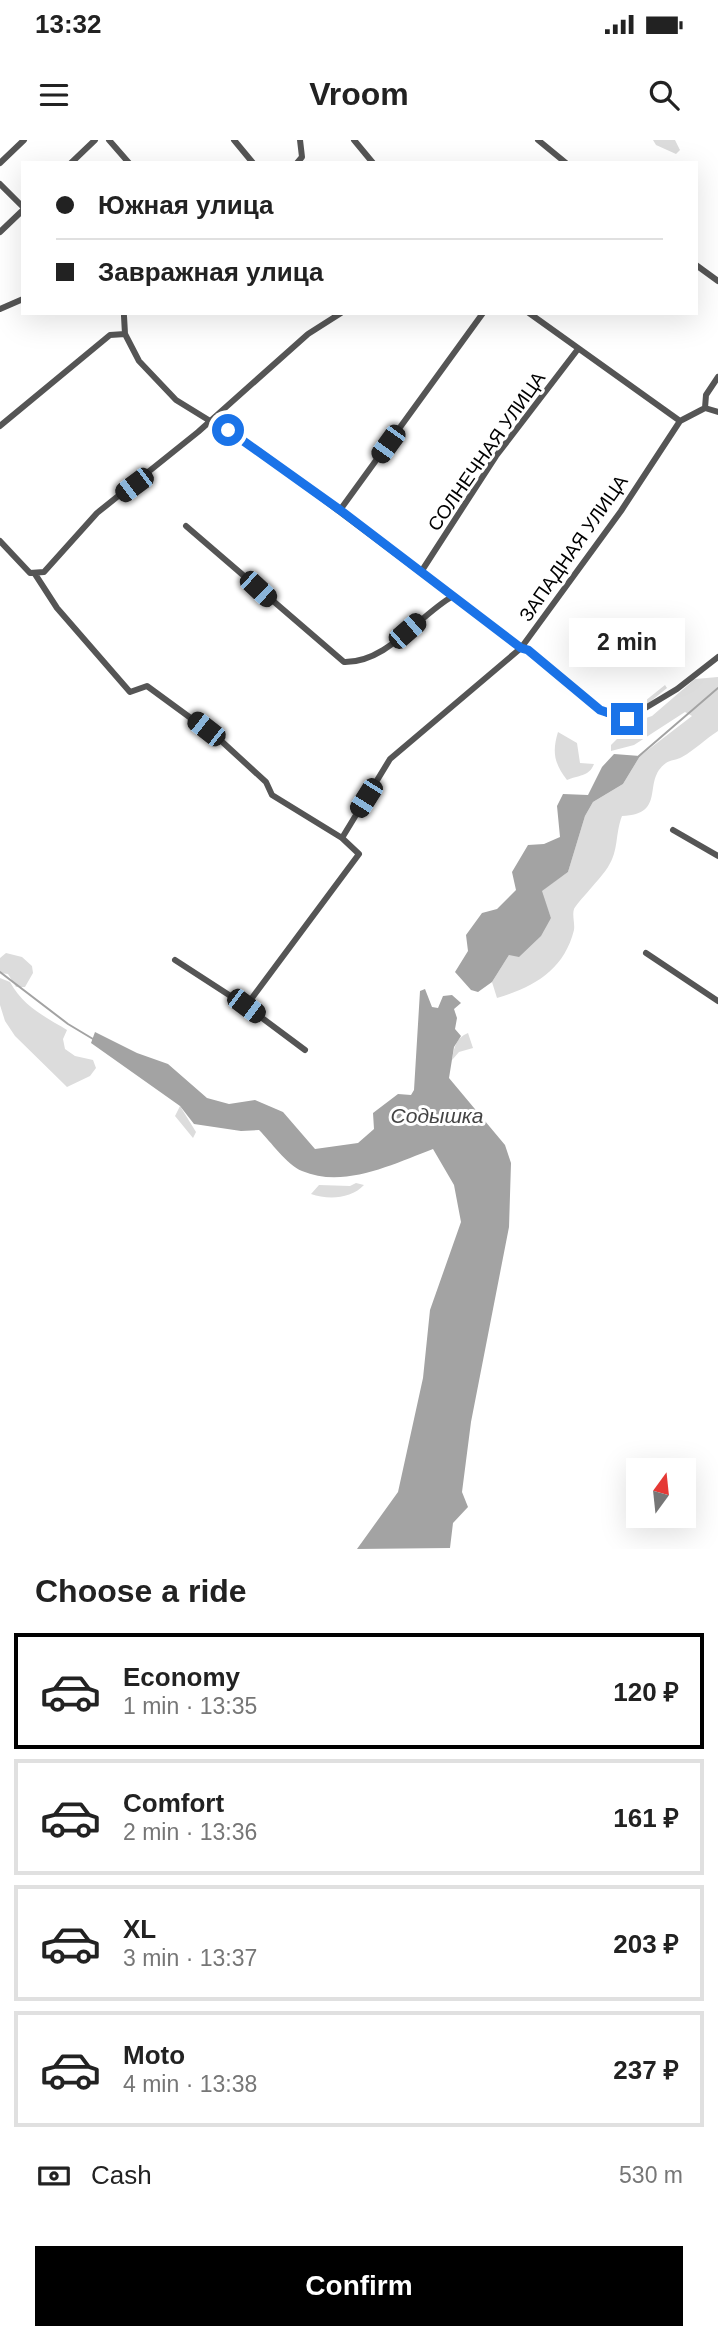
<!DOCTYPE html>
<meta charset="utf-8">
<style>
body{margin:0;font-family:Helvetica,sans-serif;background:#f2f2f2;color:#222;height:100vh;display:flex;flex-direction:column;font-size:26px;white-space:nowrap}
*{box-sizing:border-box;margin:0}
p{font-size:23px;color:#767676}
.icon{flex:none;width:38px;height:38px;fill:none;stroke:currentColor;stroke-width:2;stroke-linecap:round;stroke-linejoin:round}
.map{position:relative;height:1409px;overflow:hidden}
.panel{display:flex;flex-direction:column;background:#fff;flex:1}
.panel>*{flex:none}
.banner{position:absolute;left:21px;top:21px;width:677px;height:154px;border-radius:0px;box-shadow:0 7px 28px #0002;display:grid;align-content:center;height:154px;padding:0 35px;background:#fff}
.needle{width:46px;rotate:15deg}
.controls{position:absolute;left:626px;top:1318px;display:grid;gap:14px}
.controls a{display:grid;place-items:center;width:70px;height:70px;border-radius:0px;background:#fff;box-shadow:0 7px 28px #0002;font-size:35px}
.end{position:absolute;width:32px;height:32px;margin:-16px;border:9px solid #1a73e8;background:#fff;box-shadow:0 0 0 4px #fff}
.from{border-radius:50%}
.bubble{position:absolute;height:49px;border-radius:0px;background:#fff;box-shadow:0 7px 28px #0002;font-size:23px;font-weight:700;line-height:49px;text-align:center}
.car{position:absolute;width:21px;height:42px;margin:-21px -10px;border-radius:9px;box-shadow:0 0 5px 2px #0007;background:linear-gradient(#222 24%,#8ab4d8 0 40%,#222 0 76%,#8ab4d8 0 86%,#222 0)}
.banner b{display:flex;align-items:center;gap:24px;height:66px;font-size:26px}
.banner b+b{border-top:2px solid #e0e0e0}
.banner i{width:18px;height:18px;background:#222}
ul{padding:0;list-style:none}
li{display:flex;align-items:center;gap:21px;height:116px;margin:0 14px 10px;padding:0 21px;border:4px solid #e0e0e0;border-radius:0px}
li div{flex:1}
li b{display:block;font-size:26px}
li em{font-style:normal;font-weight:700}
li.selected{border-color:#000}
li>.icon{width:63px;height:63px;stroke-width:1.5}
h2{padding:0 35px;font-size:32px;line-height:84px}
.pay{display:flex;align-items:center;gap:18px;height:77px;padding:0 35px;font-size:26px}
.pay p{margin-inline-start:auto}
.action{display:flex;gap:14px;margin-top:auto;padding:14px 35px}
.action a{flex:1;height:80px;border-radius:0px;background:#000;color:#fff;font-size:28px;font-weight:700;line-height:80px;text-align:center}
.status{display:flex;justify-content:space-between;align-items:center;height:49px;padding:0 35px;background:#fff;direction:ltr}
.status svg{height:19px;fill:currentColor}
header{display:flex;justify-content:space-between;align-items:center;height:91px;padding:0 35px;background:#fff;font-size:32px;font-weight:700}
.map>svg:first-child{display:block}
.green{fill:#dcdcdc}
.water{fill:#a3a3a3}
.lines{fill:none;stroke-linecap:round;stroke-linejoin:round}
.stream{stroke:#a3a3a3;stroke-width:2}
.street{stroke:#555;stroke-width:6}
.route{stroke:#1a73e8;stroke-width:9}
.labels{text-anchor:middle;stroke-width:6;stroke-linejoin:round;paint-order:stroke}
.street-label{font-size:19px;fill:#000;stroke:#fff}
.water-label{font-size:21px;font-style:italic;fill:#444;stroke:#fff}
</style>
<div class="status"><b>13:32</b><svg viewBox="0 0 49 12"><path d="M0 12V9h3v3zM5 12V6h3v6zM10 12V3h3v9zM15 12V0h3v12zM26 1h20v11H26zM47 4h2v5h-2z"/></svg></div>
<header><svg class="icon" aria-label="menu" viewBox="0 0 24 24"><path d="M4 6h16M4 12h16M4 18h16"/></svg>Vroom<svg class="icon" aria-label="search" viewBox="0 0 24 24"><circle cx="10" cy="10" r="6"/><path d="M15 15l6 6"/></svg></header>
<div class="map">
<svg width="718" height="1409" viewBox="0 0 718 1409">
<rect width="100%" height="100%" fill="#fff"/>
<path class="green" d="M653,0H675L680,10L676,14L656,5Z
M718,537V591C705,599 695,610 682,617C677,620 670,620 666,623C641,641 668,674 622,676C615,694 619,710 608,727C602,737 577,763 574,769C572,775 575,784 574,790C564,830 534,847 497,858L492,842L509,815L551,778L541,751L568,732L585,676L593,662L623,644L640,616L692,576L685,572L634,605L611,611V605L634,582L652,576L695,539Z
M665,545L667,548L645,566L627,574L616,571L619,566L628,569L640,565Z
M558,592L577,603L580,623L594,624C589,637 578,635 567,640C554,623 552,612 558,592Z
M6,813L22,817L32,826L33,833L25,847H16L8,834L0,833V818Z
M0,838L10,842C24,867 44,876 67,890L63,899L65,909L75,916L93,920L96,928L90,936L67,947L15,896L5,881L0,865Z
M468,893L473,908L459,912L452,920C454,907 456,898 468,893Z
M180,966L196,992L193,998L175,976Z
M356,1043L364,1045C351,1059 328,1060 311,1054L319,1045L350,1046Z"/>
<path class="water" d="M614,614L640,616L623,644L593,662L585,676L568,732L542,751L551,778L541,796L519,817L509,815L492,842L478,852L471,850L455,832L468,811L466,795L482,773L497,769L516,750L512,732L528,705L544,704L560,697L557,666L563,654L588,655L602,627Z
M425,849L432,867L438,868L443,856L452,855L461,863L454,869L457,878L455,889L461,896L454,907L449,938L505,1005L511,1023L509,1087L471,1282L462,1352L468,1367L453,1383L450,1408L357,1409L398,1352L423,1238L430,1170L461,1082L454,1045L433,1009C393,1024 344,1049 302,1031C287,1025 271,1002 259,990L241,991L194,984L180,966L91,903L95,892L137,913L168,924L207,958L229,964L255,960L283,972L315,1009L358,1003L374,989L373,973L398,954L411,955L414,950L420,851Z"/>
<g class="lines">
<path class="stream" d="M639,616L718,548
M0,832L68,884L93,899"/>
<path class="street" d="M109,0L129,23
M234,0L253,23
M354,0L373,23
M538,0L566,23
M0,23L24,0
M71,23L95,0
M297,23L302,17L300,0
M0,44L23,67
M0,92L23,70
M696,125L718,141
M0,169L23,159
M529,173L680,281
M124,176L125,194L139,221L176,260L259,311L521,508L528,510L600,570L612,576L627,579L677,549L718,517
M705,268L706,255L718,237
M680,281L705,268L718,272
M0,286L110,195L125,194
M340,370L483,173
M186,386L344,522C387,523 418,476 453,456
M0,401L30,433L44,432L97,373L198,292L308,194L341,173
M421,432L496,316L578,209
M35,434L57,468L130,552L147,546L218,598L266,642L272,655L342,698L359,714L246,866L175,820
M673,690L718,716
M342,698L390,619L521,508L621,371L680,281
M646,813L718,861
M246,866L305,910"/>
</g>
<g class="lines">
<path class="route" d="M228,290L340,370L521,508L528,510L600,570L627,579"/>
</g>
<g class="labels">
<g class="street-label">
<text transform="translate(486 311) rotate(-55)" y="7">СОЛНЕЧНАЯ УЛИЦА</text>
<text transform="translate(573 408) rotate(-55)" y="7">ЗАПАДНАЯ УЛИЦА</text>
</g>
<g class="water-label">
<text x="437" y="983">Содышка</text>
</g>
</g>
</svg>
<div class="controls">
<a><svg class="needle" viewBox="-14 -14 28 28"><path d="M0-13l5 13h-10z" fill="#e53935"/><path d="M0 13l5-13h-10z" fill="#767676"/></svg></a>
</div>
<i class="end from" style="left:228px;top:290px"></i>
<i class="end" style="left:627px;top:579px"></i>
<div class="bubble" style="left:569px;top:478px;width:116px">2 min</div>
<i class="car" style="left:388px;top:304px;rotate:216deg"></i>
<i class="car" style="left:134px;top:345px;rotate:233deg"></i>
<i class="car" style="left:258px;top:449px;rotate:133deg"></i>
<i class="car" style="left:407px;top:491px;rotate:49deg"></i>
<i class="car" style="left:206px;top:589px;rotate:308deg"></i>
<i class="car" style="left:366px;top:658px;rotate:212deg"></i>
<i class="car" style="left:246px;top:866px;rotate:127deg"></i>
<div class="banner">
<b><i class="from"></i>Южная улица</b>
<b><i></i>Завражная улица</b>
</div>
</div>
<section class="panel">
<h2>Choose a ride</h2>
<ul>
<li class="selected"><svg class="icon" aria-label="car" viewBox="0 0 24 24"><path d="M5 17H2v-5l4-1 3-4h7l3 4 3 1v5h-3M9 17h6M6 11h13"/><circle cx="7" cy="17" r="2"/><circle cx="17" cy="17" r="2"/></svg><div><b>Economy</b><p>1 min · 13:35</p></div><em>120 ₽</em></li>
<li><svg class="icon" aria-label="car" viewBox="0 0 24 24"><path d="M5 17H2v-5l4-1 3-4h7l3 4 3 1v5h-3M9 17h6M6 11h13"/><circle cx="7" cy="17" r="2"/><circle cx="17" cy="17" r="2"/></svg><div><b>Comfort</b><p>2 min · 13:36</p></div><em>161 ₽</em></li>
<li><svg class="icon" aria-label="car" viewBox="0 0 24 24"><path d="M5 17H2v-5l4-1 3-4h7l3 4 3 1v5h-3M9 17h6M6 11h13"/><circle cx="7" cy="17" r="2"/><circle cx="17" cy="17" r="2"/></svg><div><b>XL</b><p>3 min · 13:37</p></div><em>203 ₽</em></li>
<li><svg class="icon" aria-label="car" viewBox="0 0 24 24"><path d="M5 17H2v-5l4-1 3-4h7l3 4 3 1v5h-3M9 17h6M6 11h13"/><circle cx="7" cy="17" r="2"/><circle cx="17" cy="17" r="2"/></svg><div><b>Moto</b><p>4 min · 13:38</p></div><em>237 ₽</em></li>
</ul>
<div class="pay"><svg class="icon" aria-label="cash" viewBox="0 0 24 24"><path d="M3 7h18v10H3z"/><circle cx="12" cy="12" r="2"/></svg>Cash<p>530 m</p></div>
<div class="action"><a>Confirm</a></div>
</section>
